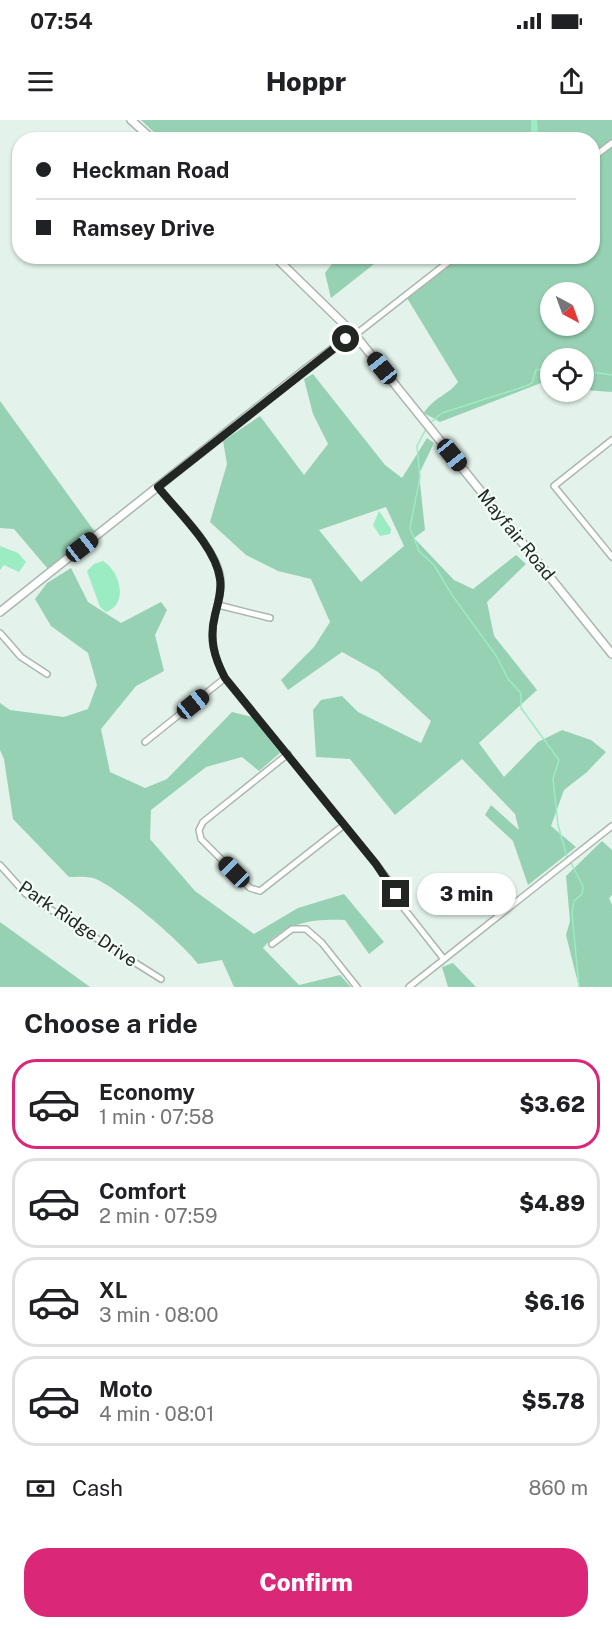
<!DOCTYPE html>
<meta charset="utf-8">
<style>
body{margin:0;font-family:"Public Sans",sans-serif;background:#f2f2f2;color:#202124;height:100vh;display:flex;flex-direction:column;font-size:22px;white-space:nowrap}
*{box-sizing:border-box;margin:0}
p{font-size:20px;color:#757577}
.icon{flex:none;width:33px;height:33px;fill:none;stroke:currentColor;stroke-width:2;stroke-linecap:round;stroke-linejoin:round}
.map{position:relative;height:867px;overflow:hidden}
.panel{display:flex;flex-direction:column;background:#fff;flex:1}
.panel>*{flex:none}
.guide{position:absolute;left:12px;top:12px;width:588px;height:132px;border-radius:24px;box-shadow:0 2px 4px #0004;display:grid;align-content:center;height:132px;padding:0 24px;background:#fff}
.needle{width:39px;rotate:139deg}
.controls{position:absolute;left:540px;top:162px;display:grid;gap:12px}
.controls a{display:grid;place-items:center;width:54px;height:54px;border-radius:50%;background:#fff;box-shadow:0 2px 4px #0004;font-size:30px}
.end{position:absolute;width:27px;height:27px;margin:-14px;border:8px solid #212623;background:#fff;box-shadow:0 0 0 3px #fff}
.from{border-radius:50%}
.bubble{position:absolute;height:42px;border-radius:21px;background:#fff;box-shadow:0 2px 4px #0004;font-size:20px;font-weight:800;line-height:42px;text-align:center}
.car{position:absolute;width:18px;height:36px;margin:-18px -9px;border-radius:8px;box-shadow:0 0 4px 2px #0007;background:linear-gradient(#222 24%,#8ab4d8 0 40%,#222 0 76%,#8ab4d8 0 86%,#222 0)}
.guide b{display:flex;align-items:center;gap:21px;height:57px;font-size:22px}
.guide b+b{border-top:2px solid #e0e0e0}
.guide i{width:15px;height:15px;background:#202124}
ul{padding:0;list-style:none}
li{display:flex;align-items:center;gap:18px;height:90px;margin:0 12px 9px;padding:0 12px;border:3px solid #e0e0e0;border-radius:24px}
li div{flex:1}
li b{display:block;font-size:22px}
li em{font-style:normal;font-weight:800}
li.selected{border-color:#db2777}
li>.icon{width:54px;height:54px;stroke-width:1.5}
h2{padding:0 24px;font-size:27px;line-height:72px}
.pay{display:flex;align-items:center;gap:15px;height:66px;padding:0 24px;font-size:22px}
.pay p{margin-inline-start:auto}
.primary-button{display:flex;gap:12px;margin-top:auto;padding:12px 24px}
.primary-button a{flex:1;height:69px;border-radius:24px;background:#db2777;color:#fff;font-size:24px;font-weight:800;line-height:69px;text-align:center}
.status{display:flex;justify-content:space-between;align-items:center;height:42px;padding:0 30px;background:#fff;direction:ltr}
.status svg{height:16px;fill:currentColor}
header{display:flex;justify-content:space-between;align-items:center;height:78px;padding:0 24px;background:#fff;font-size:27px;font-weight:800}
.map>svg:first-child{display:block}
.green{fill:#97d1b3;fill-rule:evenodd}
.water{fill:#9bebc3}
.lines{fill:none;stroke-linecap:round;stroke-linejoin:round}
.stream{stroke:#9bebc3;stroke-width:1.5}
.street-casing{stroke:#aab7b0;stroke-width:8}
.secondary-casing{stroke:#aab7b0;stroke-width:10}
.street{stroke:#fff;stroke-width:5}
.secondary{stroke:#fff;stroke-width:7}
.route{stroke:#212623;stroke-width:8}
.labels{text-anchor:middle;stroke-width:4.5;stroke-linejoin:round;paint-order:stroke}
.street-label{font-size:18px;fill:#212623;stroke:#f3fef8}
</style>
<div class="status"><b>07:54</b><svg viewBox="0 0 49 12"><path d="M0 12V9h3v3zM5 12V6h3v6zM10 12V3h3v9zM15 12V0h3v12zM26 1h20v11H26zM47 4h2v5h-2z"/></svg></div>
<header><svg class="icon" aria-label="menu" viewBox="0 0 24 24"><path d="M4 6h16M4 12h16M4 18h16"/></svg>Hoppr<svg class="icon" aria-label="share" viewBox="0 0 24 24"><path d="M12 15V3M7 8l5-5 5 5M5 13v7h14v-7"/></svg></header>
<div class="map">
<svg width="612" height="867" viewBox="0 0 612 867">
<rect width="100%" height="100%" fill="#e3f2ea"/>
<path class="green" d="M141,0H612V272L584,270V238H550V264L541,263L440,302L424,293C433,278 448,275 458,262L407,178L460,137L592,136V20H162ZM550,172H584V206H550Z
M337,137V136L383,137L331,178L325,153Z
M313,254L385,345L402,358L427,318L434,323L419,354L425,410L414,418L454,460L473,469L516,435L526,444L487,482L494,516L537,570L479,623L504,657L538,622L562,610L591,620L606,632L587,652L564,670L551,706L576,727L528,765L513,721L485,695L491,685L519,710L515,694L462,639L395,695L350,639L316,637L313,590L321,580L342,576L358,592L421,623L431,601L378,552L342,532L288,570L281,560L314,527L330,502L311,459L278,451L246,435L210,402L227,344L223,321L260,296L304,355L328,324L313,294L304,259ZM386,387L404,426L361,462L319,410Z
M0,281L95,412L48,449L14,409L0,408Z
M71,448L88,482L121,503L161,482L167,490L155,515L164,551L136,566L101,609L110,652L145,668L167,659L232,592L252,597L280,633L259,651L242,637L206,647L151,690L150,719L195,771L254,814L298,788L344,774L384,822L369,834L345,800C313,799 285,802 263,828L299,865L340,855L351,867H234L222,840L198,844C185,825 114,764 93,758C85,756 76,757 69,757L13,699L4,639L0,630V583L10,590L64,597L88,589L97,565L88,533L51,506L35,479L47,463Z
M602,721L612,730V775L609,778L612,785V867H579L566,815L570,801L566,756Z
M0,802L90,867H0Z
M453,843L476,867H448L442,847Z"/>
<path class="water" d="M531,0H537L538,12L545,19H531Z
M379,391L391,409L390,414L380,416L373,405Z
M0,426L18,433L26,442L19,452L4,445L0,450Z
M103,441C120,451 129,484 106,492L100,487L87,451L94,444Z"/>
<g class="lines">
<path class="stream" d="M584,251L612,255
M430,303L442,293L526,266L532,263L536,250L550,247
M427,307L417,326L420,357L410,408L419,431L434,445L452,475L497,537L508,559L521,573V588L559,640L553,659L558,705L567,737
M570,741L583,766L582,774L574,781L572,793L579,867"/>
<g class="street-casing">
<path id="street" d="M592,38L612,23
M355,215L456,136
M612,320L554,366L612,437
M158,367C177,391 213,424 220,454C223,468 218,481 215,495C209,519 214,537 225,558L376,744L390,762L402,786L443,838
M218,485L270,498
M0,513L21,537L47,554
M145,622L225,558
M288,634L203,702L199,710L201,719L250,768L260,771L344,705
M0,745L26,774L161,859
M272,824L292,809H306L322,823L357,867
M409,867L612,706"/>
</g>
<g class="secondary-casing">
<path id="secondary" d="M131,0L153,20
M274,136L355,215L612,534
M0,492L306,249L346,219L355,215"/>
</g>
<use href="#street" class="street"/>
<use href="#secondary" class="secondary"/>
</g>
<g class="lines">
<path class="route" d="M346,219L158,367C178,392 216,427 220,459C222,471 218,483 215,495C209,519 214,537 225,558L376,744L396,774"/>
</g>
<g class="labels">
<g class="street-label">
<text transform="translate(516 415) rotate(51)" y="6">Mayfair Road</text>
<text transform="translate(78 804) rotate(34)" y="6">Park Ridge Drive</text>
</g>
</g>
</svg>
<div class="controls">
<a><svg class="needle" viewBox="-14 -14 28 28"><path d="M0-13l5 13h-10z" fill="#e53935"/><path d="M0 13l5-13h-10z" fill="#757577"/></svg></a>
<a><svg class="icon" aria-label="locate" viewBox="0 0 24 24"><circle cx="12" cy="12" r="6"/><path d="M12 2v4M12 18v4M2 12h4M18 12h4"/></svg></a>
</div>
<i class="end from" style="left:346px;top:219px"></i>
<i class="end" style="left:396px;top:774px"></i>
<div class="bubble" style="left:417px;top:753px;width:99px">3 min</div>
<i class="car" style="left:382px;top:248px;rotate:321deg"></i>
<i class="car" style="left:452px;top:335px;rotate:141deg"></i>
<i class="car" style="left:82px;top:427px;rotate:52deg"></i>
<i class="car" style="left:193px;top:584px;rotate:51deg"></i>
<i class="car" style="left:234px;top:752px;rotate:315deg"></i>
<div class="guide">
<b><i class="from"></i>Heckman Road</b>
<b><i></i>Ramsey Drive</b>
</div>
</div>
<section class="panel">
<h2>Choose a ride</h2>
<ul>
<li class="selected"><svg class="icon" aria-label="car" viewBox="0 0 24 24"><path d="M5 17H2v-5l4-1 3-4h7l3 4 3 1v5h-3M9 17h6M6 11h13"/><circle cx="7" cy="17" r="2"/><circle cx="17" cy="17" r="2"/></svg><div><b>Economy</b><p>1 min · 07:58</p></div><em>$3.62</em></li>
<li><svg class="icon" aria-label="car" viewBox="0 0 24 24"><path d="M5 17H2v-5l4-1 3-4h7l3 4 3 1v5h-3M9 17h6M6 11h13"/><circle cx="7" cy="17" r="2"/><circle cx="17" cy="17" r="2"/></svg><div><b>Comfort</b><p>2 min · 07:59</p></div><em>$4.89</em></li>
<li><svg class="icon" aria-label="car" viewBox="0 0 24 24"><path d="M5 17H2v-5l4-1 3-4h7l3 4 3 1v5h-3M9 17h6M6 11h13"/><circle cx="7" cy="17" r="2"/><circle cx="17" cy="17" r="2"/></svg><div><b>XL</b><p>3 min · 08:00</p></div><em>$6.16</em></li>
<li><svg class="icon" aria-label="car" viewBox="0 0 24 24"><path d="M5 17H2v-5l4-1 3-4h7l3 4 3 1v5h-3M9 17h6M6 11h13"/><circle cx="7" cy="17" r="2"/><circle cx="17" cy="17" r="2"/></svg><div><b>Moto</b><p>4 min · 08:01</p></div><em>$5.78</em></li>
</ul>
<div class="pay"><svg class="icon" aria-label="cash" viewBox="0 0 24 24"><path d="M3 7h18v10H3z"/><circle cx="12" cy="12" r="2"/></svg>Cash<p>860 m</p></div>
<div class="primary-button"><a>Confirm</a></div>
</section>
